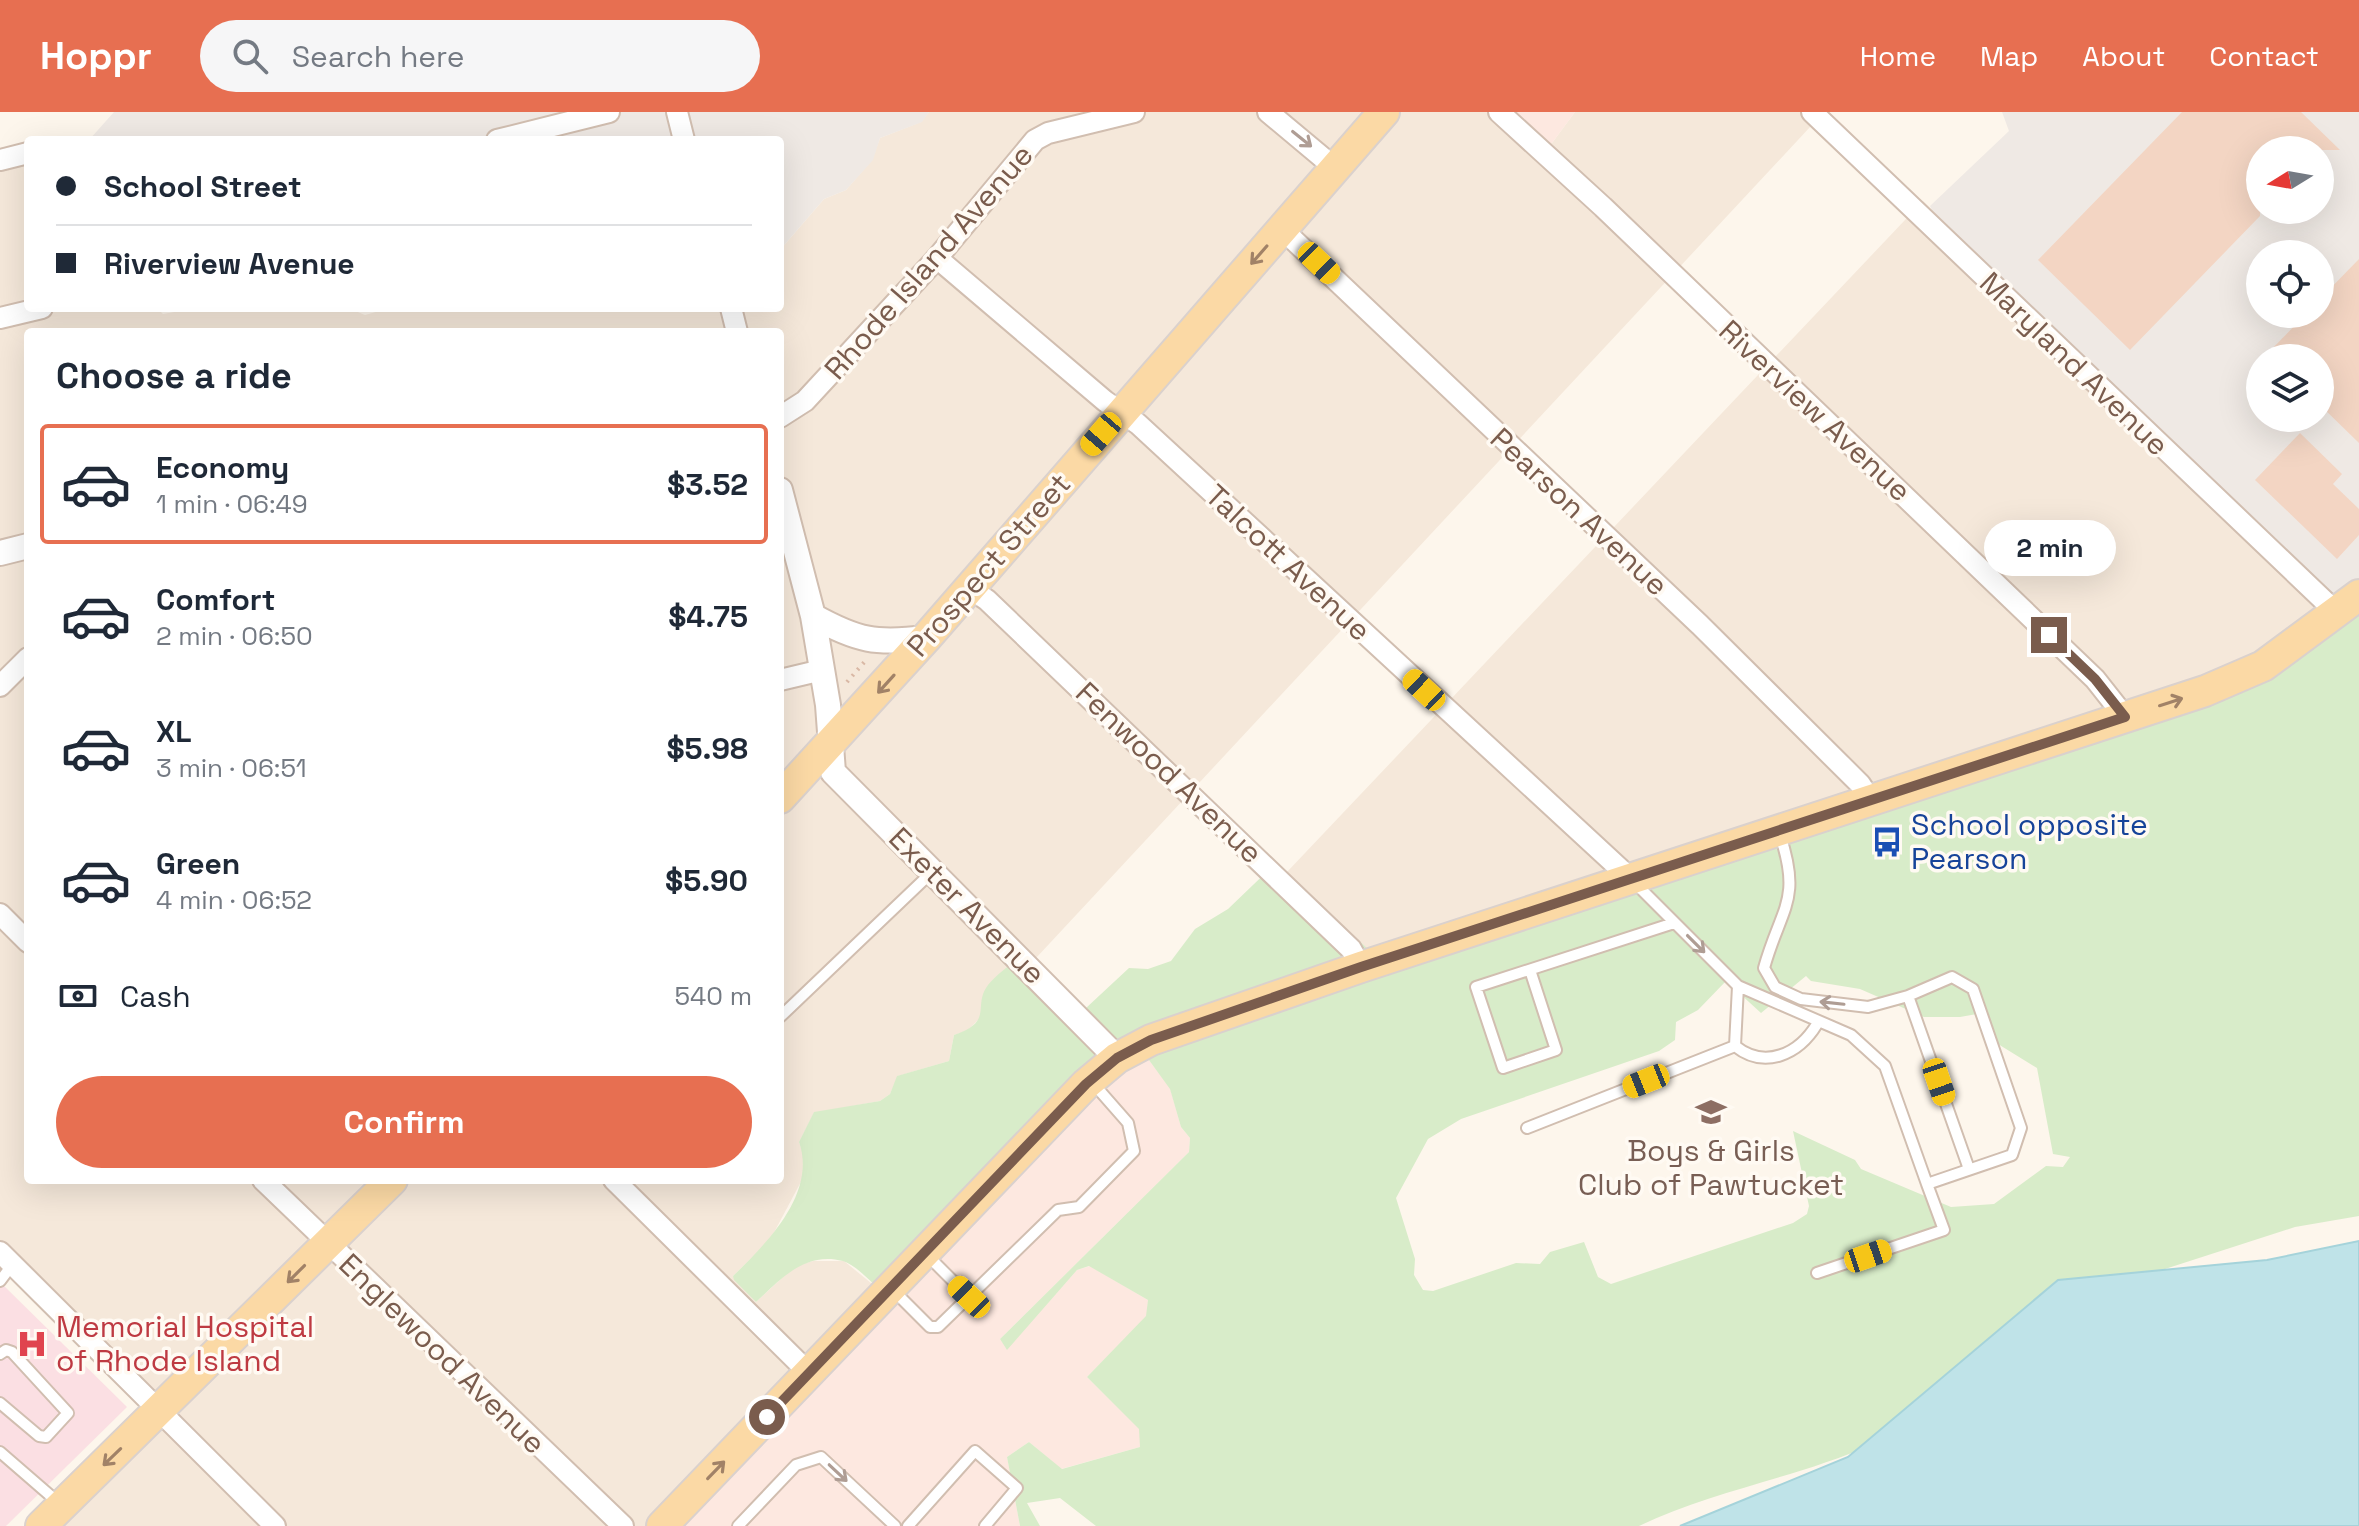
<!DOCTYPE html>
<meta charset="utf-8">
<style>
body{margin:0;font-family:"Space Grotesk",sans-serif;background:#f6f6f7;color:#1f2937;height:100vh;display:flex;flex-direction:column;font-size:30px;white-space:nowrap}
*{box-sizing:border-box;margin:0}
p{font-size:26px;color:#747a83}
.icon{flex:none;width:44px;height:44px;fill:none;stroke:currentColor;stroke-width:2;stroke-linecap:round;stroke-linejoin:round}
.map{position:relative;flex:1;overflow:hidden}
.details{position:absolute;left:24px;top:216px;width:760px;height:856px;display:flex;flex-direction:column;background:#fff;border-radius:8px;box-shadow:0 8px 32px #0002}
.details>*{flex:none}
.banner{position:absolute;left:24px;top:24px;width:760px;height:176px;border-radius:8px;box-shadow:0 8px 32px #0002;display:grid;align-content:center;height:176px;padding:0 32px;background:#fff}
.needle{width:52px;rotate:259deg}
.controls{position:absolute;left:2246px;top:24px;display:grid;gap:16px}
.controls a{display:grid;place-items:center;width:88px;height:88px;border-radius:50%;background:#fff;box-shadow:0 8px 32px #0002;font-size:40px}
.end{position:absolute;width:36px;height:36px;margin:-18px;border:10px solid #7a5c4d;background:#fff;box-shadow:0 0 0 4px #fff}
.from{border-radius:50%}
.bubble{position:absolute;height:56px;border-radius:28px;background:#fff;box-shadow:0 8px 32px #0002;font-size:26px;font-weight:800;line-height:56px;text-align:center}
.car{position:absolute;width:24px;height:48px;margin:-24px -12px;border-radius:10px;box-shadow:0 0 6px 2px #0007;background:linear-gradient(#f5c518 24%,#345 0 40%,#f5c518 0 76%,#345 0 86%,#f5c518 0)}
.banner b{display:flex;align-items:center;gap:28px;height:76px;font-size:30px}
.banner b+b{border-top:2px solid #e0e1e3}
.banner i{width:20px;height:20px;background:#1f2937}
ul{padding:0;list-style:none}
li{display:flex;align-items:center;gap:24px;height:120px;margin:0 16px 12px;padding:0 16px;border:4px solid transparent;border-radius:8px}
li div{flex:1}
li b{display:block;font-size:30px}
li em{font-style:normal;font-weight:800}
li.active{border-color:#e76f51}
li>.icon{width:72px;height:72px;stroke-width:1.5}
h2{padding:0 32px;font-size:36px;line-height:96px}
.pay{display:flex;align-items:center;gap:20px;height:88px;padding:0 32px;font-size:30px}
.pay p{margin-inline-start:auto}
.button{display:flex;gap:16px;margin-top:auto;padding:16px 32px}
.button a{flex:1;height:92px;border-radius:48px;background:#e76f51;color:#fff;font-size:32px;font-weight:800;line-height:92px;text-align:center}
header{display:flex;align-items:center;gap:48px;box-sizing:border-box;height:112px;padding:0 40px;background:#e76f51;color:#fff}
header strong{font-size:38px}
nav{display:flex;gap:44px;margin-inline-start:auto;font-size:28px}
.search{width:560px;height:72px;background:#f6f6f7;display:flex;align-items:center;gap:20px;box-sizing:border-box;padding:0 28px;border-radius:44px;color:#747a83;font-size:30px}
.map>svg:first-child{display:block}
.residential{fill:#f5e8da;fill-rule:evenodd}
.commercial{fill:#fde8e0}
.industrial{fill:#efe9e4;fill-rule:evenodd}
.medical{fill:#fbdfe3}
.green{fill:#d8ecc9;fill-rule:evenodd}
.water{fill:#bfe3e8;stroke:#a5d3da;stroke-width:2}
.building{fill:#f3d5c3}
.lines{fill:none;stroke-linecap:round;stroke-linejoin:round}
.service-casing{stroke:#d1beb0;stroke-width:14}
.minor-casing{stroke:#d1beb0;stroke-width:24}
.tertiary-casing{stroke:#d1beb0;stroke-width:28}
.primary-casing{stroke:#dad1cd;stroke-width:34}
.path{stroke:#d9b8a5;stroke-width:4;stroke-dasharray:2 6;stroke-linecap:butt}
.service{stroke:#fff;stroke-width:10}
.minor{stroke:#fff;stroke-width:20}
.tertiary{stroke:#fff;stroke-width:24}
.primary{stroke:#fbd9a5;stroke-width:30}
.oneway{stroke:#af9d94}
.oneway2{stroke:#a18267}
.route{stroke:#7a5c4d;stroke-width:10}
.labels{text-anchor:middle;stroke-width:7;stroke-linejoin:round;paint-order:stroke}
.street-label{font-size:30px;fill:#7a5c4d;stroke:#fffaf3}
.transit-label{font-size:30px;fill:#164399;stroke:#fffaf3;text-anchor:start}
.education-label{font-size:30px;fill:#785e54;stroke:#fffaf3}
.health-label{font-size:30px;fill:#be3a42;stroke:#fffaf3;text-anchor:start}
</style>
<header>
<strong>Hoppr</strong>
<div class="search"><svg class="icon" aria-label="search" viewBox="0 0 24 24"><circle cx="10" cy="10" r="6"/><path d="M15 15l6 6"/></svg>Search here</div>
<nav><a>Home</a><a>Map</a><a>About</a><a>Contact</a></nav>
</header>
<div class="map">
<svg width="2359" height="1414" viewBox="0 0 2359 1414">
<rect width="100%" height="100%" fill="#fdf6ec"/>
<path class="residential" d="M929,0H1513L1552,31L1575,0H1824L981,905L967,919L954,923L949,949L898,964L890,982L880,989L814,1001L799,1030L806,1050L803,1066L770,1128L733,1164L756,1190L795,1154L813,1149H844L887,1184L664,1414H40L156,1300L0,1138V47L28,40V196H157L163,202L197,196H348L365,203L390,196H780V138L824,87L846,78L872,48L880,26L921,10ZM28,220H780V1068H28Z
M1923,89L2340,498L2261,554L1373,845L1287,760Z"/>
<path class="commercial" d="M1513,0H1575L1552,31L1547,32Z
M1141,937L1170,976L1181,1015L1190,1026L1189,1040L1000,1227L1007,1237L1077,1158L1090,1154L1148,1188L1147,1204L1087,1265L1140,1317V1335L1061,1357L1029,1330L1007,1345L1020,1414H664Z"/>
<path class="industrial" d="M114,0H929L922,10L880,26L873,48L846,78L824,87L780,138V28H89Z
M2002,0H2359V486L2338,497L1932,98L1930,94L2009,19ZM2260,38H2320V98H2260ZM2260,142H2320V202H2260ZM2260,246H2320V306H2260Z"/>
<path class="medical" d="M0,1170L127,1295L6,1414H0Z"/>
<path class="green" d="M2359,486V1104L2295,1115L2100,1178L1873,1332C1797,1366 1714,1378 1639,1414H1096L1060,1386L1027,1391L1040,1414H1020L1007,1345L1029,1330L1062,1357L1140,1335L1139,1317L1087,1265L1146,1204L1148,1188L1089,1154L1077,1158L1007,1238L1000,1227L1189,1040L1190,1026L1181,1015L1170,977L1141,937L887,1184C875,1175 857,1153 843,1149C805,1139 781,1167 756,1190L734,1168L733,1164C767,1131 817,1081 799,1030L814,1000L880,989L890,982L897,964L949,949L954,923C995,909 972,894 988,873C997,862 1012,852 1023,842L1081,896H1086L1129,856L1148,857L1171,849L1195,817L1228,797L1276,751L1369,838L2159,596ZM1806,864L1811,869L1860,877L1924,905H1960L1988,900L1985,912L1998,932L2037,956L2053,1042L2070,1045L2063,1055L2046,1054L1994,1092L1951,1095L1861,1057L1855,1048L1793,1019L1809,1094L1807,1102L1793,1111L1611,1172L1598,1165L1584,1130L1550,1140L1540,1152L1516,1151L1433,1179L1423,1178L1414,1163L1415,1147L1396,1086L1428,1027L1461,1007L1659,939L1675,928L1676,910L1698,898L1726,869L1761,901Z"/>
<path class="water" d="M2359,1129V1414H1680L1848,1345L2058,1168L2267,1148Z"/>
<path class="building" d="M2182,0H2301L2340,38H2260V104L2130,238L2038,148Z
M2359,147V331L2320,293V246H2263L2306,202H2320V187Z
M2300,321L2342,362L2333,372L2359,397V423L2337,447L2255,368Z"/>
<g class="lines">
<g class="service-casing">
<path id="service" d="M1634,770L1738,874L1851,923L1885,954L1927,1072L2012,1043L2021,1016L1973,877L1952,865L1908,884L1868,895L1801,887L1775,875L1764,856C1781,795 1802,789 1780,723
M1530,858L1556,938L1503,956L1476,875L1674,811
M1908,884L1969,1057
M780,905L931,761
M1735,934C1765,958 1799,942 1817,912
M1735,934L1738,874
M1527,1016L1735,934
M928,1144L969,1185
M1817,1161L1944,1118L1927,1072
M0,1169L12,1153
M892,1177L930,1215H938L1058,1098L1079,1095L1134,1039L1128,1011L1092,970
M0,1242L6,1238L12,1240L68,1301L46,1325L39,1324L0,1291
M0,1340L60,1392
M738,1414L796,1353L821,1345L895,1414
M908,1414L975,1339L1017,1376L985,1414"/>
</g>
<g class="minor-casing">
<path id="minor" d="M677,0L684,28
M1268,0L1335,56
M1499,0L1603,95L2095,567L2125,605
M1812,0L2337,501
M497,28L609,0
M0,48L28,41
M1282,117L1700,513L1860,672L1870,687
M937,146L1105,289L1138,312L1630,766
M731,196L737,220
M0,206L42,196
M780,305L805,289L937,146L1035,28L1048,21L1134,0
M968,475L987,488L1351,837L1361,855
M780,568L822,558
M0,574L28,546
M0,802L28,830
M263,1068L623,1414
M614,1068L809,1261
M0,1140L275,1414"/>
</g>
<g class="tertiary-casing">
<path id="tertiary" d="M780,378L813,504L828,593L833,660L1117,946
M0,441L28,434
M813,504C858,529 876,532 926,526"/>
</g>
<g class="primary-casing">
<path id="primary" d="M780,686L926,526L1384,0
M41,1414L392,1068
M662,1414L1086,972L1117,946L1151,928L1361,855L2205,579L2263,554L2359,483"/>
</g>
<path class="path" d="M847,570L867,547"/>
<use href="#service" class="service"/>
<use href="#minor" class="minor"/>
<use href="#tertiary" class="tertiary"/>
<use href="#primary" class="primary"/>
</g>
<defs><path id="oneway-shaft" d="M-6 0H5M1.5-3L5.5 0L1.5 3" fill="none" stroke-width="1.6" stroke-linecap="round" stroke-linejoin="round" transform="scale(2)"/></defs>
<g class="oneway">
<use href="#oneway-shaft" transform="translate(1302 27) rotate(39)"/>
<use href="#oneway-shaft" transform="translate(1696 832) rotate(45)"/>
<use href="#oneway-shaft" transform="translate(1832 891) rotate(-174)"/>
<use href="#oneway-shaft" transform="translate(838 1361) rotate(43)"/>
</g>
<g class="oneway2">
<use href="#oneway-shaft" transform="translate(1259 143) rotate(131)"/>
<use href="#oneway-shaft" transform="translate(886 572) rotate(132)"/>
<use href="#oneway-shaft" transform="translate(2171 590) rotate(-18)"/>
<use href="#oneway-shaft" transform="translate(296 1162) rotate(135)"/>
<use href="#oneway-shaft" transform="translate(112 1345) rotate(136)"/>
<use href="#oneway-shaft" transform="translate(716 1358) rotate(-46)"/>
</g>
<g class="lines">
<path class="route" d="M767,1305L1086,972L1117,946L1151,928L1361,855L2125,605L2095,567L2049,523"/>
</g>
<defs>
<g id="bus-bare" transform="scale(2.4)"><path d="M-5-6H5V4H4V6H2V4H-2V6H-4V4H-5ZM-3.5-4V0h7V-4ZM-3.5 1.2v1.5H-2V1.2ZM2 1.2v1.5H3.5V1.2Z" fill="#1a4fb4" stroke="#fffaf3" stroke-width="2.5" paint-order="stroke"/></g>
<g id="school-bare" transform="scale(2.4)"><path d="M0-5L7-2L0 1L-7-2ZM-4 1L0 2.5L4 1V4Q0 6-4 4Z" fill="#8d6e63" stroke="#fffaf3" stroke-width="2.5" paint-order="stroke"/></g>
<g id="hospital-bare" transform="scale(2.4)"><path d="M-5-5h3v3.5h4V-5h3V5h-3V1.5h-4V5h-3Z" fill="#e0444e" stroke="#fffaf3" stroke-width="2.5" paint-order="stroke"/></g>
</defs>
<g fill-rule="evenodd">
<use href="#bus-bare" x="1887" y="730"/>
<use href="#school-bare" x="1711" y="1000"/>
<use href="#hospital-bare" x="32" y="1232"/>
</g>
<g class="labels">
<g class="street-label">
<text transform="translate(929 150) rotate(-49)" y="10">Rhode Island Avenue</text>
<text transform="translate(2074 252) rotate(44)" y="10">Maryland Avenue</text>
<text transform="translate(1815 299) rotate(43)" y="10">Riverview Avenue</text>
<text transform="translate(1579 400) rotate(43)" y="10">Pearson Avenue</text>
<text transform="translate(1288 451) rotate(43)" y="10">Talcott Avenue</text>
<text transform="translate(989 453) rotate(-49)" y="10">Prospect Street</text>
<text transform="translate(1169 661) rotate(44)" y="10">Fenwood Avenue</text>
<text transform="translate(967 794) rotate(45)" y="10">Exeter Avenue</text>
<text transform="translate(442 1242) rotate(44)" y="10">Englewood Avenue</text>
</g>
<g class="transit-label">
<text x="1911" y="723">School opposite<tspan x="1911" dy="34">Pearson</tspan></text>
</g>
<g class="education-label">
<text x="1711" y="1049">Boys &amp; Girls<tspan x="1711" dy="34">Club of Pawtucket</tspan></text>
</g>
<g class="health-label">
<text x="56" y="1225">Memorial Hospital<tspan x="56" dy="34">of Rhode Island</tspan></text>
</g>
</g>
</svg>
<div class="controls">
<a><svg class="needle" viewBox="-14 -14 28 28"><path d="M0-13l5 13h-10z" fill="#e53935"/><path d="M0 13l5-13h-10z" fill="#747a83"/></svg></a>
<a><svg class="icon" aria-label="locate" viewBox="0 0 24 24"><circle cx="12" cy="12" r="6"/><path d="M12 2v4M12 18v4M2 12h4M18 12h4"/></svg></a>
<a><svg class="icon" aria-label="layers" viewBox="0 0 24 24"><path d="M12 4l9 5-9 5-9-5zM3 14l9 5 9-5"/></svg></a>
</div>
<i class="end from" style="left:767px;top:1305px"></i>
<i class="end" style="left:2049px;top:523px"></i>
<div class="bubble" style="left:1984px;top:408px;width:132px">2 min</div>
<i class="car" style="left:1319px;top:151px;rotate:134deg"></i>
<i class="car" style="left:1101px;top:322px;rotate:221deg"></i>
<i class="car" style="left:1424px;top:578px;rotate:313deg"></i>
<i class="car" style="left:1646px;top:969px;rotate:248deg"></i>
<i class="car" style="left:1939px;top:970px;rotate:161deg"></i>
<i class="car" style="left:1868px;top:1144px;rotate:71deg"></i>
<i class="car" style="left:969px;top:1185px;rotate:314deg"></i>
<div class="banner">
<b><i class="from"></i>School Street</b>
<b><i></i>Riverview Avenue</b>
</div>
<section class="details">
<h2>Choose a ride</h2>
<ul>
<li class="active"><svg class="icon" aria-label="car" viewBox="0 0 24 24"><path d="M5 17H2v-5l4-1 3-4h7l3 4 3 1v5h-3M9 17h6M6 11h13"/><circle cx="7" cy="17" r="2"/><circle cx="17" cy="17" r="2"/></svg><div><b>Economy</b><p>1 min · 06:49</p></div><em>$3.52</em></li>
<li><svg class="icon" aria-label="car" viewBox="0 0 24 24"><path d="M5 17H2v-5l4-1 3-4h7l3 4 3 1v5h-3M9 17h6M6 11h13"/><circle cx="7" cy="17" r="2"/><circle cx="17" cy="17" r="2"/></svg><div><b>Comfort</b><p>2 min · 06:50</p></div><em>$4.75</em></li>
<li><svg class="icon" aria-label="car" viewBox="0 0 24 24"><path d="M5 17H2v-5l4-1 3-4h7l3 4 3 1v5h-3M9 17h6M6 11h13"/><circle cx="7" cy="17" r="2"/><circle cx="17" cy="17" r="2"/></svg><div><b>XL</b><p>3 min · 06:51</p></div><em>$5.98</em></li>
<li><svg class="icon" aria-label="car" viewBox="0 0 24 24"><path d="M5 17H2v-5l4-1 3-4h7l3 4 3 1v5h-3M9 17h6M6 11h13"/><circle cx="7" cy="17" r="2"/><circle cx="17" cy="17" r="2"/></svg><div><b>Green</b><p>4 min · 06:52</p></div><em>$5.90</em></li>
</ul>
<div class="pay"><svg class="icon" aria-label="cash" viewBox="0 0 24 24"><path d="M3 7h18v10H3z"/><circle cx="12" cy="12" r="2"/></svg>Cash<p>540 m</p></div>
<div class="button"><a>Confirm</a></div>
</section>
</div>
